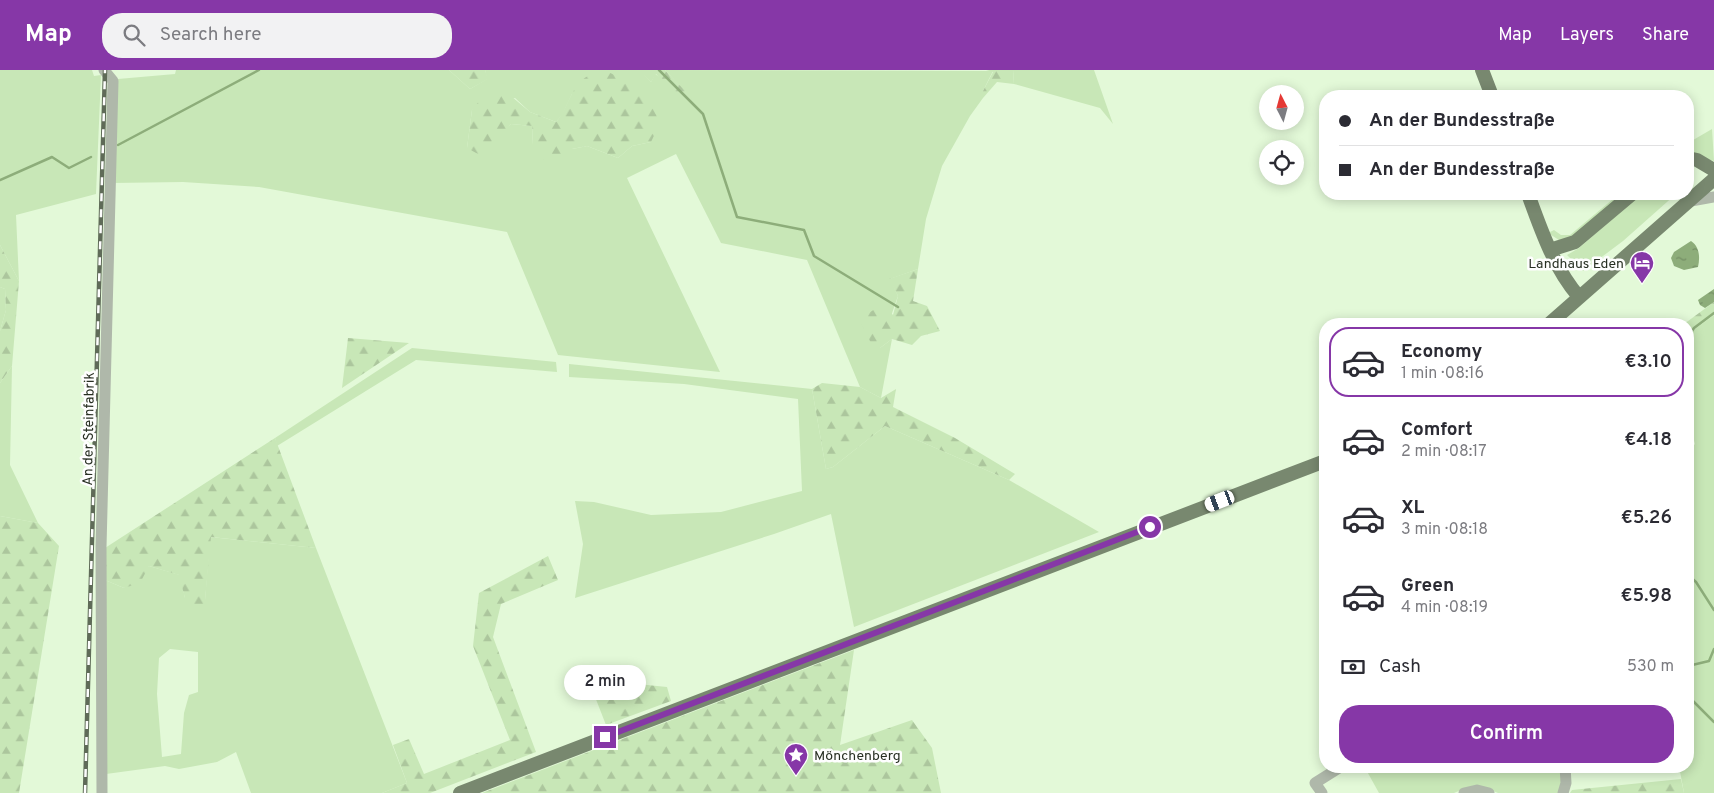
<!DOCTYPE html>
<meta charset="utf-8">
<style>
body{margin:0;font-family:Overpass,sans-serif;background:#f2f2f3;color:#2b2b33;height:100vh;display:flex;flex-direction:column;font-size:19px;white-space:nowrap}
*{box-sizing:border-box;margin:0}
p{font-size:16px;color:#7c7c81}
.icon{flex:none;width:28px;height:28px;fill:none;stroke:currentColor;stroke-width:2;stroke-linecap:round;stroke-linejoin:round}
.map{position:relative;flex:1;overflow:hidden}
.panel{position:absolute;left:1319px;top:248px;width:375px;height:455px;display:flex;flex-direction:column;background:#fff;border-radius:20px;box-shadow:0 2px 12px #0003}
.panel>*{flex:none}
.top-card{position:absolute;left:1319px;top:20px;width:375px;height:110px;border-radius:20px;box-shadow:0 2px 12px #0003;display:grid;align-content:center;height:110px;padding:0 20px;background:#fff}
.needle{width:32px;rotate:354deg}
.fabs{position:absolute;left:1259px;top:15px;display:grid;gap:10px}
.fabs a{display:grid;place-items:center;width:45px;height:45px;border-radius:50%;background:#fff;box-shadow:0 2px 12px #0003;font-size:25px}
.end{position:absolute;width:22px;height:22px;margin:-11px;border:6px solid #8637a7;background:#fff;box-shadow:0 0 0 2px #fff}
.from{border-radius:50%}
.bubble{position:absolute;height:35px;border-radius:18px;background:#fff;box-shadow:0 2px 12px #0003;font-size:16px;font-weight:600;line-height:35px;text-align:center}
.car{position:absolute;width:15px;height:30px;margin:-15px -8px;border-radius:6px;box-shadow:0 0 4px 1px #0007;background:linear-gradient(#fff 24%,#345 0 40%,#fff 0 76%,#345 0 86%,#fff 0)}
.top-card b{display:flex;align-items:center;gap:18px;height:48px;font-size:19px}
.top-card b+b{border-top:1px solid #e1e1e2}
.top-card i{width:12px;height:12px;background:#2b2b33}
ul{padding:9px 0 0;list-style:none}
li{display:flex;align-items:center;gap:15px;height:70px;margin:0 10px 8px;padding:0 10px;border:2px solid transparent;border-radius:20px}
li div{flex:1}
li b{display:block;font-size:19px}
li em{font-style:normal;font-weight:600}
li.on{border-color:#8637a7}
li>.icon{width:45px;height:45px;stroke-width:1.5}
.pay{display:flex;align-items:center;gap:12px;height:55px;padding:0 20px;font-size:19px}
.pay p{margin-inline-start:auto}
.button{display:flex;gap:10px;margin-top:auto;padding:10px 20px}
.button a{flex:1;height:58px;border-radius:20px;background:#8637a7;color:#fff;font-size:20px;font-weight:600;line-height:58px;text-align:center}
header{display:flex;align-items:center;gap:30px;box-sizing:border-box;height:70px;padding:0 25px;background:#8637a7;color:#fff}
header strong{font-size:24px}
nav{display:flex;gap:28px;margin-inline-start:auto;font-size:18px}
.search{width:350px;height:45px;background:#f2f2f3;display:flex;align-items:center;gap:12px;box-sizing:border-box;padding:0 18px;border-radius:20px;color:#7c7c81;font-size:19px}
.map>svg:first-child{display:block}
.grass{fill:#c8e7b7;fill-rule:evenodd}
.forest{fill:url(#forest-firs)}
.water{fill:url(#water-ripples)}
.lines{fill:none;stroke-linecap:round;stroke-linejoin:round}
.stream{stroke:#8dad7a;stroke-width:2.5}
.minor{stroke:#afb8aa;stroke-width:11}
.major{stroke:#78886f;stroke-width:14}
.rail-casing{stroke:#5f6b58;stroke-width:4.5}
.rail{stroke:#fefefe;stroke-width:2.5;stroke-dasharray:8;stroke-linecap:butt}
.route{stroke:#8637a7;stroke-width:6}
.labels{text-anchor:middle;stroke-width:5;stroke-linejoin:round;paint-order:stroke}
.poi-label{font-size:14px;fill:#272f22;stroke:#fefefe;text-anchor:end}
.street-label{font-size:14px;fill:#272f22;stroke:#fefefe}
</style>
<header>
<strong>Map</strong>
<div class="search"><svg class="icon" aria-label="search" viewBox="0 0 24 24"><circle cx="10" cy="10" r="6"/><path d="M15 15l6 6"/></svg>Search here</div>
<nav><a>Map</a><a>Layers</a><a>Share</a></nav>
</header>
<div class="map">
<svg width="1714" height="723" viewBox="0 0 1714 723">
<defs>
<pattern id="forest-firs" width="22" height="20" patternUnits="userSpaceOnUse" patternTransform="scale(1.25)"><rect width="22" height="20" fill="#c8e7b7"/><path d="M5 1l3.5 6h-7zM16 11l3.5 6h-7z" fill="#acc69d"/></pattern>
<pattern id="water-ripples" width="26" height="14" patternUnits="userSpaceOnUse" patternTransform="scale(1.25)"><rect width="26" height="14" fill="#8dad7a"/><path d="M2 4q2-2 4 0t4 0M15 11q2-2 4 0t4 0" fill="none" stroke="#738d64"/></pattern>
</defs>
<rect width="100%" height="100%" fill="#e3f9d8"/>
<path class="grass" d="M0,0H92L94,6L101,5L96,124L16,145L19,211L0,175Z
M176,0H449L470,19L487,9L485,0H640L651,12L655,4L691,28L665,0L993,1L983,21V28L970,46L942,96L926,149L918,199L890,209L898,226L880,278L892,269L881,328L860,317L807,190L721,173L676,84L627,108L720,302L558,285L507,162L259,117L183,112L112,113L118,9L175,4ZM572,24L651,72L632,76L618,88L587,76L572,79L533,75L532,56L511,54L496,66L467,78L472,40L515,28L530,42L556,52L562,45Z
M1013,0H1094L1113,54L1100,38L1014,14Z
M1712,59L1714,91L1688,84V73Z
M1619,124H1628L1575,168L1559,170L1548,163L1554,160L1561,165H1570Z
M1641,124H1676L1623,171L1583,201L1567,185L1579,178Z
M0,217L5,219L6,240L0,261Z
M1714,245V723H1684L1679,696H1688V544H1690L1688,541V382L1695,374L1688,349V264Z
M412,278L556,292L557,302L416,290L277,376L275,368Z
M569,294L812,319L826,399L833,397L885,356L1009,410L1099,462L854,557L831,444L774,464L575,528L583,474L575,431L594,432L651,445L721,442L802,421L798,329L684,314L569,307Z
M12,296L10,395L38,453L0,446V313Z
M210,467L316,478L407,713L382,723H251L236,682L217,692L179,699L165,696L106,704L105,510L124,518L149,496L180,505L185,528L205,530ZM170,579L198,582V622L189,625L184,643L181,684L162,687L157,624L159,588Z
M1364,696H1561L1562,713L1559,723H1498L1486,718L1468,717L1454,723H1379Z"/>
<path class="forest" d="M449,0H485L488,9L470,19Z
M639,0H665L692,28L685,38L656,4L651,12Z
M986,0H1013L1014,14L997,12L983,28V21L993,2Z
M608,2C643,17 645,18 660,53L651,72L632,76L618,88L587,76L572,79V88L544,90L533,75L532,56L511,54L478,84L467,78L472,40L483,26L504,20L530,42L556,52C568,39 571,15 588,6C593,4 602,4 608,2Z
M0,175L19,211L12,296L0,313V261L6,240L5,219L0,217Z
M918,199L913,231L927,236L940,261L921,266L912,275L892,269L880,278L872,275L859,249L883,234L893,245L898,226L889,209Z
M1714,232V245L1688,264V254H1684Z
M348,268L409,273L342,318Z
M822,313L860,317L881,328L896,319L893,337L955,368L1015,404L1009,410L885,356L833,397L826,399L812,319Z
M275,368L316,478L211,467L205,530L199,545L185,528L179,505L149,496L140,513L124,518L105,510V478Z
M0,446L38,453L59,476L19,723H0Z
M548,486L558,510L501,534L493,567L536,682L430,723H382L407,713L393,675L409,669L424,704L510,670L473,576L479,523Z
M854,580L840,675L912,650L932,678L941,723H482Z
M588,609L667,617L671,631L606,655Z
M1681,709L1684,723H1570L1572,720Z"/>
<path class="water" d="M1691,171C1700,177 1700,188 1698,197L1684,200L1674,196L1671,188L1674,182Z
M1714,219V232L1705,238L1700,235L1698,230Z"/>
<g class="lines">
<path class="stream" d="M659,0L703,44L737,147L804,160L814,186L898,237
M118,75L259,0
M0,110L52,87L69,98L91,87
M1688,267L1694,258L1714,243
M1688,505L1696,512L1714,540
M1688,596L1709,591L1714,579
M1688,629L1693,631L1714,652"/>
<path class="minor" d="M1691,131L1714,127
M102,723L101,477L113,11L104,0
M1322,723L1315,713L1342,696
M1464,723L1477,720L1489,723
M1563,723L1566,713L1565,696"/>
<path class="major" d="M1482,0L1492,26
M1688,88L1697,90L1714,100
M1528,124C1541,160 1554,198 1579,227
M1550,180L1575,172L1632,124
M1549,254L1714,109
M460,723L1325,391"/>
<g class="rail-casing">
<path id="rail" d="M85,723L105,0"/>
</g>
<use href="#rail" class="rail"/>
</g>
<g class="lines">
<path class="route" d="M605,667L1150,457"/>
</g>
<defs>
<g id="hotel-pin" transform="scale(1.25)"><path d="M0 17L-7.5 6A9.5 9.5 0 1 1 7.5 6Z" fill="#8637a7" stroke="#fefefe"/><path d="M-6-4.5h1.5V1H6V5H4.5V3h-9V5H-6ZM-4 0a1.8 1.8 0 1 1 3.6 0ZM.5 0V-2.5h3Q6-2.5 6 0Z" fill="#fff"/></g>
<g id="sight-pin" transform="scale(1.25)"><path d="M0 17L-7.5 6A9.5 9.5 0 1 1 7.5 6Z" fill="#8637a7" stroke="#fefefe"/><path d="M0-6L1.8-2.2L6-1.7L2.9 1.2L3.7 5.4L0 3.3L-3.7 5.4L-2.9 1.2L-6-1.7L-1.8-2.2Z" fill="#fff"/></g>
</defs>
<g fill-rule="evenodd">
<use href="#hotel-pin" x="1642" y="193"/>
<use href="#sight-pin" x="796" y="685"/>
</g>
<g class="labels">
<g class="poi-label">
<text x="1624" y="198">Landhaus Eden</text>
<text x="814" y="690" text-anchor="start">Mönchenberg</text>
</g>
<g class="street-label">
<text transform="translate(88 359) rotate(-89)" y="5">An der Steinfabrik</text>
</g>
</g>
</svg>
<div class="fabs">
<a><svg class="needle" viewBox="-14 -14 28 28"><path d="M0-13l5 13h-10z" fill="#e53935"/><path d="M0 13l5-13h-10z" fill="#7c7c81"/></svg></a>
<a><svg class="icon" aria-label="locate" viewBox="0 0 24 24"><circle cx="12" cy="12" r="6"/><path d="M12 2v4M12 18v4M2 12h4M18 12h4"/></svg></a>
</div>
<i class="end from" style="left:1150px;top:457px"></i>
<i class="end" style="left:605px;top:667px"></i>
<div class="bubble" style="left:564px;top:595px;width:82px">2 min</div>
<i class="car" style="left:1220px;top:431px;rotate:249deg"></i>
<div class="top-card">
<b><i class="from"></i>An der Bundesstraße</b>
<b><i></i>An der Bundesstraße</b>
</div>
<section class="panel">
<ul>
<li class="on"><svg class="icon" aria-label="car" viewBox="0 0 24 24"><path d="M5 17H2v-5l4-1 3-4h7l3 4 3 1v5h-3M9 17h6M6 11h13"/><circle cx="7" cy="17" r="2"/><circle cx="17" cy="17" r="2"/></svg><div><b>Economy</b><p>1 min · 08:16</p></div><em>€3.10</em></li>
<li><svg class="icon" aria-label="car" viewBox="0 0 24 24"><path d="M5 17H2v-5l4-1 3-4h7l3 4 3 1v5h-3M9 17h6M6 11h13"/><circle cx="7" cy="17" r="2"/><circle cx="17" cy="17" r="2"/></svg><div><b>Comfort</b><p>2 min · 08:17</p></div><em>€4.18</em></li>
<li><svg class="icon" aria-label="car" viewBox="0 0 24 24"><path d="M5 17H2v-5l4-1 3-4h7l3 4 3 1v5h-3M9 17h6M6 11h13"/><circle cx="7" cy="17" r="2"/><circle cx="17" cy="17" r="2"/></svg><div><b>XL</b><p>3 min · 08:18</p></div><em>€5.26</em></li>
<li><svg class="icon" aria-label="car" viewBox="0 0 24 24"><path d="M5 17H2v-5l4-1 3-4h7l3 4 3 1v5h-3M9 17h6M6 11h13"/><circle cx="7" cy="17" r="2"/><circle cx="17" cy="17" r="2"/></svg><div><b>Green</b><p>4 min · 08:19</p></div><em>€5.98</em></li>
</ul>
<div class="pay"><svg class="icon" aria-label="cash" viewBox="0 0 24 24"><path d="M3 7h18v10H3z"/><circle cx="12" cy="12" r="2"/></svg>Cash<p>530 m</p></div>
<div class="button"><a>Confirm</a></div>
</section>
</div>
